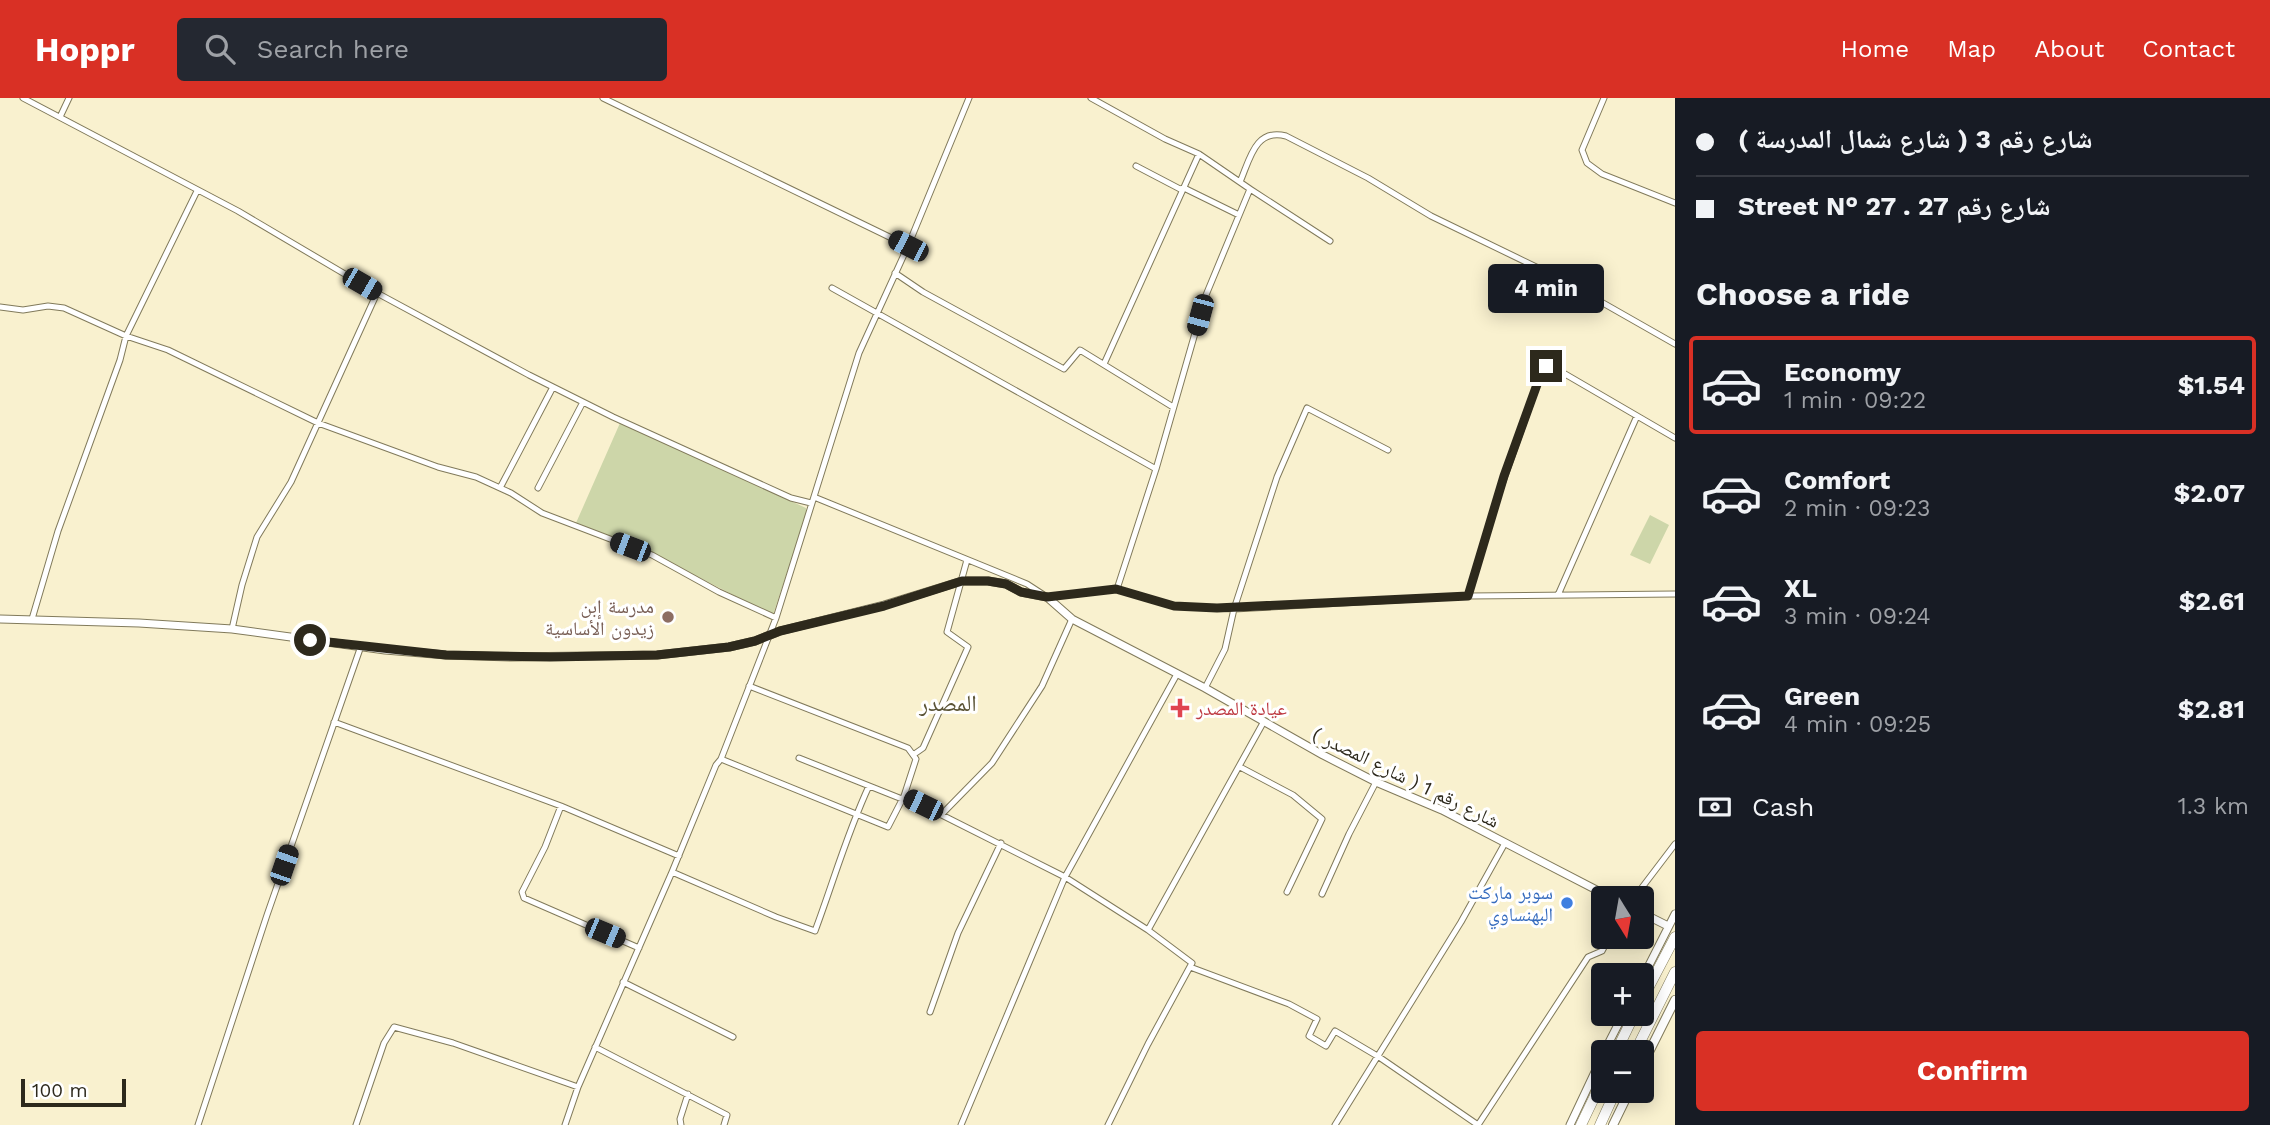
<!DOCTYPE html>
<meta charset="utf-8">
<style>
body{margin:0;font-family:"Work Sans","Noto Naskh Arabic",sans-serif;background:#242831;color:#f1f3f6;height:100vh;display:flex;flex-direction:column;font-size:26px;white-space:nowrap}
*{box-sizing:border-box;margin:0}
p{font-size:23px;color:#9ea1a6}
.icon{flex:none;width:38px;height:38px;fill:none;stroke:currentColor;stroke-width:2;stroke-linecap:round;stroke-linejoin:round}
.map{position:relative;flex:1;overflow:hidden}
.side{display:flex;flex-direction:column;background:#171b24;width:595px}
.side>*{flex:none}
.top-card{display:grid;align-content:center;height:154px;padding:0 21px;background:#171b24}
.needle{width:46px;rotate:169deg}
.tools{position:absolute;left:1591px;top:788px;display:grid;gap:14px}
.tools a{display:grid;place-items:center;width:63px;height:63px;border-radius:7px;background:#171b24;box-shadow:0 4px 18px #0003;font-size:35px}
.scale{position:absolute;left:21px;bottom:18px;width:105px;box-sizing:border-box;padding-left:7px;border:4px solid #2d291c;border-top:0;font-size:19px;line-height:24px;white-space:nowrap;color:#2d291c;-webkit-text-stroke:5px #fff;paint-order:stroke}
.end{position:absolute;width:32px;height:32px;margin:-16px;border:9px solid #2d291c;background:#fff;box-shadow:0 0 0 4px #fff}
.from{border-radius:50%}
.bubble{position:absolute;height:49px;border-radius:7px;background:#171b24;box-shadow:0 4px 18px #0003;font-size:23px;font-weight:700;line-height:49px;text-align:center}
.car{position:absolute;width:21px;height:42px;margin:-21px -10px;border-radius:9px;box-shadow:0 0 5px 2px #0007;background:linear-gradient(#222 24%,#8ab4d8 0 40%,#222 0 76%,#8ab4d8 0 86%,#222 0)}
.top-card b{display:flex;align-items:center;gap:24px;height:66px;font-size:26px}
.top-card b+b{border-top:2px solid #363941}
.top-card i{width:18px;height:18px;background:#f1f3f6}
ul{padding:0;list-style:none}
li{display:flex;align-items:center;gap:21px;height:98px;margin:0 14px 10px;padding:0 7px;border:4px solid transparent;border-radius:7px}
li div{flex:1}
li b{display:block;font-size:26px}
li em{font-style:normal;font-weight:700}
li.on{border-color:#d93025}
li>.icon{width:63px;height:63px;stroke-width:1.5}
h2{padding:0 21px;font-size:32px;line-height:84px}
.pay{display:flex;align-items:center;gap:18px;height:77px;padding:0 21px;font-size:26px}
.pay p{margin-inline-start:auto}
.button{display:flex;gap:14px;margin-top:auto;padding:14px 21px}
.button a{flex:1;height:80px;border-radius:7px;background:#d93025;color:#fff;font-size:28px;font-weight:700;line-height:80px;text-align:center}
header{display:flex;align-items:center;gap:42px;box-sizing:border-box;height:98px;padding:0 35px;background:#d93025;color:#fff}
header strong{font-size:33px}
nav{display:flex;gap:38px;margin-inline-start:auto;font-size:24px}
.search{width:490px;height:63px;background:#242831;display:flex;align-items:center;gap:18px;box-sizing:border-box;padding:0 24px;border-radius:7px;color:#9ea1a6;font-size:26px}
main{display:flex;flex:1;min-height:0}
.map>svg:first-child{display:block}
.green{fill:#cdd6a9}
.lines{fill:none;stroke-linecap:round;stroke-linejoin:round}
.minor-casing{stroke:#817a5b;stroke-width:7}
.tertiary-casing{stroke:#817a5b;stroke-width:9}
.secondary-casing{stroke:#817a5b;stroke-width:10}
.trunk-casing{stroke:#817a5b;stroke-width:11}
.minor{stroke:#fff;stroke-width:5}
.tertiary{stroke:#fff;stroke-width:7}
.secondary{stroke:#fff;stroke-width:8}
.trunk{stroke:#fff;stroke-width:10}
.route{stroke:#2d291c;stroke-width:9}
.education-dot{fill:#8d6e63;stroke:#fff;stroke-width:2.5}
.health-dot{fill:#e0444e;stroke:#fff;stroke-width:2.5}
.shop-dot{fill:#3f7fe0;stroke:#fff;stroke-width:2.5}
.labels{text-anchor:middle;stroke-width:6;stroke-linejoin:round;paint-order:stroke}
.education-label{font-size:19px;fill:#785e54;stroke:#fff;text-anchor:end}
.health-label{font-size:19px;fill:#be3a42;stroke:#fff;text-anchor:start}
.street-label{font-size:19px;fill:#2d291c;stroke:#fff}
.shop-label{font-size:19px;fill:#366cbe;stroke:#fff;text-anchor:end}
.quarter-label{font-size:23px;fill:#5a5335;stroke:#fff}
</style>
<header>
<strong>Hoppr</strong>
<div class="search"><svg class="icon" aria-label="search" viewBox="0 0 24 24"><circle cx="10" cy="10" r="6"/><path d="M15 15l6 6"/></svg>Search here</div>
<nav><a>Home</a><a>Map</a><a>About</a><a>Contact</a></nav>
</header>
<main>
<div class="map">
<svg width="1675" height="1027" viewBox="0 0 1675 1027">
<rect width="100%" height="100%" fill="#f9f1cf"/>
<path class="green" d="M620,325L806,410V417L773,517L641,450L576,425Z
M1650,417L1669,427L1650,466L1630,457Z"/>
<g class="lines">
<g class="minor-casing">
<path id="minor" d="M23,0L238,113L377,195L529,277L613,319L791,400L811,405
M603,0L908,148
M1091,0L1165,41L1199,56L1250,91L1206,197L1156,371L1117,491
M1604,0L1582,52L1587,65L1602,76L1675,105
M60,19L69,0
M1136,68L1180,91L1184,90L1239,117
M1240,84C1250,61 1255,30 1286,38L1368,80L1431,118L1559,180L1675,246
M1250,91L1330,143
M895,175L923,194L1064,271L1080,252L1173,309
M832,190L1156,371
M0,209L23,212L48,208L64,210L126,238L168,252L318,325L438,369L476,379L511,395L542,415L652,457L719,494L776,520
M1104,266L1199,56
M500,390L553,289
M538,390L583,304
M814,399L1027,486L1047,499L1117,491L1174,508L1234,511L1468,498L1675,496
M1558,497L1637,318
M1468,498L1499,395L1543,270L1546,268L1553,269L1675,340
M32,521L58,433L120,262L126,238L197,93
M232,531L242,487L257,439L291,384L377,195
M1205,590L1225,551L1234,511L1277,379L1307,310L1388,352
M334,624L561,708L679,758
M913,657L923,650L968,549L947,534L967,462
M799,660L902,701
M721,661L888,729L904,698L916,661L908,650L749,588
M1240,669L1293,697L1322,721L1287,794
M904,698L1065,779L1148,832L1192,865L1148,946L1108,1027
M561,708L545,749L522,794L524,800L639,850
M942,716L992,665L1042,588L1072,521
M672,774L776,819L815,833C833,785 847,735 869,688
M1322,796L1349,736L1376,684
M1634,800L1675,746
M1148,832L1263,625
M1190,869L1289,906L1317,921L1309,938L1326,948L1335,933L1379,959L1478,1027
M623,884L733,939
M930,914L958,835L1001,745
M595,949L727,1017L724,1027
M198,1027L267,817L361,548
M356,1027L384,945L394,929L453,945L578,989
M565,1027L578,989L672,774L716,667L721,661L776,520L859,255L908,148L969,0
M681,1027L680,1021L688,996
M961,1027L1065,779L1177,576
M1335,1027L1461,824L1505,745
M1478,1027L1588,859L1602,853L1610,838"/>
</g>
<g class="tertiary-casing">
<path id="tertiary" d="M0,521L139,525L232,531L385,552L446,557L511,559L657,557L729,549L755,543L780,533L884,507L962,483H988L1006,486L1021,494L1047,499L1072,521L1205,590L1323,657L1376,684L1442,712L1612,800
M1642,815L1668,828
M1642,881L1675,816
M1604,954L1624,915
M1570,1027L1603,957"/>
</g>
<g class="secondary-casing">
<path id="secondary" d="M1642,968L1675,902
M1613,1027L1630,992"/>
</g>
<g class="trunk-casing">
<path id="trunk" d="M1642,902L1675,839
M1616,954L1635,915
M1635,954L1675,874
M1581,1027L1603,981
M1600,1027L1616,992"/>
</g>
<use href="#minor" class="minor"/>
<use href="#tertiary" class="tertiary"/>
<use href="#secondary" class="secondary"/>
<use href="#trunk" class="trunk"/>
</g>
<g class="lines">
<path class="route" d="M310,542L446,557L550,559L657,557L729,549L755,543L780,533L884,508L962,483H988L1006,486L1021,494L1047,499L1116,491L1174,508L1217,510L1468,498L1504,378L1543,270L1546,268"/>
</g>
<circle class="education-dot" cx="668" cy="519" r="7"/>
<path class="health-dot" d="M1176.5 599.5h7v7h7v7h-7v7h-7v-7h-7v-7h7z"/>
<circle class="shop-dot" cx="1567" cy="805" r="7"/>
<g class="labels">
<g class="education-label">
<text x="654" y="515">مدرسة إبن<tspan x="654" dy="22">زيدون الأساسية</tspan></text>
</g>
<g class="health-label">
<text x="1196" y="617">عيادة المصدر</text>
</g>
<g class="street-label">
<text transform="translate(1406 679) rotate(26)" y="7">شارع رقم 1 ( شارع المصدر )</text>
</g>
<g class="shop-label">
<text x="1553" y="801">سوبر ماركت<tspan x="1553" dy="22">البهنساوي</tspan></text>
</g>
<g class="quarter-label">
<text x="948" y="613">المصدر</text>
</g>
</g>
</svg>
<div class="tools">
<a><svg class="needle" viewBox="-14 -14 28 28"><path d="M0-13l5 13h-10z" fill="#e53935"/><path d="M0 13l5-13h-10z" fill="#9ea1a6"/></svg></a>
<a>+</a>
<a>−</a>
</div>
<div class="scale">100 m</div>
<i class="end from" style="left:310px;top:542px"></i>
<i class="end" style="left:1546px;top:268px"></i>
<div class="bubble" style="left:1488px;top:166px;width:116px">4 min</div>
<i class="car" style="left:908px;top:148px;rotate:297deg"></i>
<i class="car" style="left:362px;top:186px;rotate:120deg"></i>
<i class="car" style="left:1200px;top:217px;rotate:195deg"></i>
<i class="car" style="left:630px;top:449px;rotate:291deg"></i>
<i class="car" style="left:923px;top:707px;rotate:296deg"></i>
<i class="car" style="left:284px;top:767px;rotate:19deg"></i>
<i class="car" style="left:605px;top:835px;rotate:113deg"></i>
</div>
<section class="side">
<div class="top-card">
<b><i class="from"></i>شارع رقم 3 ( شارع شمال المدرسة )</b>
<b><i></i>Street N° 27 . شارع رقم 27</b>
</div>
<h2>Choose a ride</h2>
<ul>
<li class="on"><svg class="icon" aria-label="car" viewBox="0 0 24 24"><path d="M5 17H2v-5l4-1 3-4h7l3 4 3 1v5h-3M9 17h6M6 11h13"/><circle cx="7" cy="17" r="2"/><circle cx="17" cy="17" r="2"/></svg><div><b>Economy</b><p>1 min · 09:22</p></div><em>$1.54</em></li>
<li><svg class="icon" aria-label="car" viewBox="0 0 24 24"><path d="M5 17H2v-5l4-1 3-4h7l3 4 3 1v5h-3M9 17h6M6 11h13"/><circle cx="7" cy="17" r="2"/><circle cx="17" cy="17" r="2"/></svg><div><b>Comfort</b><p>2 min · 09:23</p></div><em>$2.07</em></li>
<li><svg class="icon" aria-label="car" viewBox="0 0 24 24"><path d="M5 17H2v-5l4-1 3-4h7l3 4 3 1v5h-3M9 17h6M6 11h13"/><circle cx="7" cy="17" r="2"/><circle cx="17" cy="17" r="2"/></svg><div><b>XL</b><p>3 min · 09:24</p></div><em>$2.61</em></li>
<li><svg class="icon" aria-label="car" viewBox="0 0 24 24"><path d="M5 17H2v-5l4-1 3-4h7l3 4 3 1v5h-3M9 17h6M6 11h13"/><circle cx="7" cy="17" r="2"/><circle cx="17" cy="17" r="2"/></svg><div><b>Green</b><p>4 min · 09:25</p></div><em>$2.81</em></li>
</ul>
<div class="pay"><svg class="icon" aria-label="cash" viewBox="0 0 24 24"><path d="M3 7h18v10H3z"/><circle cx="12" cy="12" r="2"/></svg>Cash<p>1.3 km</p></div>
<div class="button"><a>Confirm</a></div>
</section>
</main>
